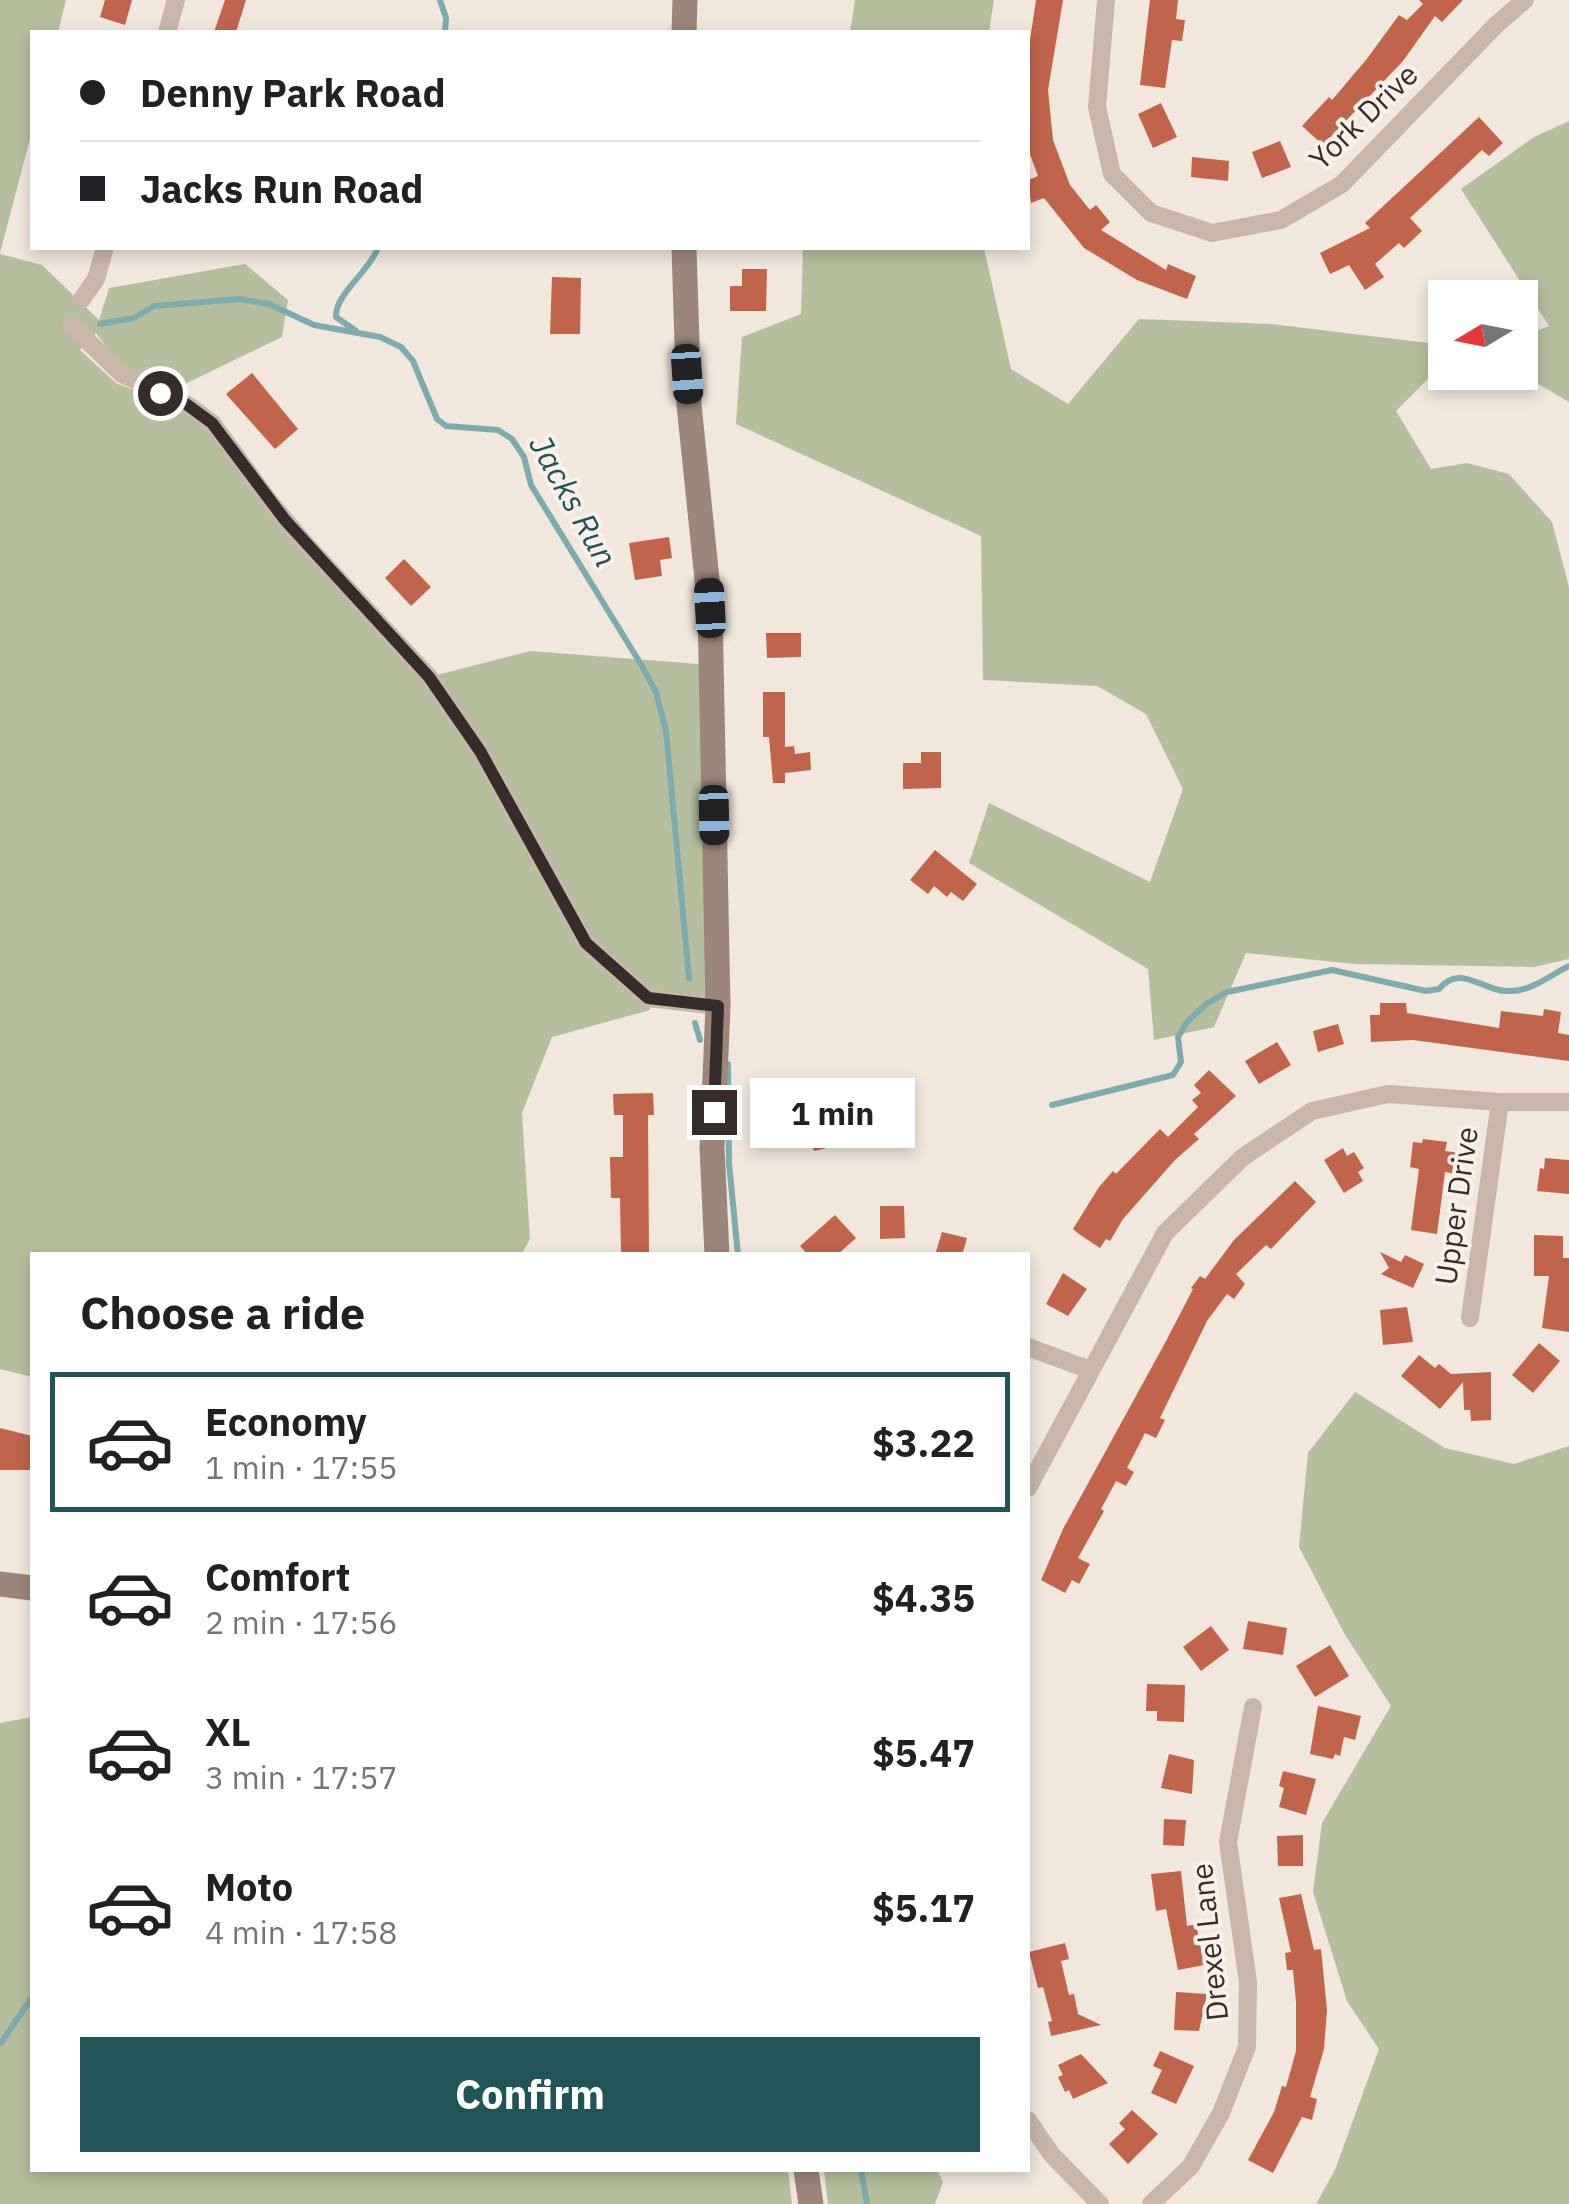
<!DOCTYPE html>
<meta charset="utf-8">
<style>
body{margin:0;font-family:"IBM Plex Sans",sans-serif;background:#f6f6f6;color:#202124;height:100vh;display:flex;flex-direction:column;font-size:38px;white-space:nowrap}
*{box-sizing:border-box;margin:0}
p{font-size:32px;color:#757577}
.icon{flex:none;width:55px;height:55px;fill:none;stroke:currentColor;stroke-width:2;stroke-linecap:round;stroke-linejoin:round}
.map{position:relative;flex:1;overflow:hidden}
.details{position:absolute;left:30px;top:1252px;width:1000px;height:920px;display:flex;flex-direction:column;background:#fff;border-radius:0px;box-shadow:0 5px 15px #0003}
.details>*{flex:none}
.banner{position:absolute;left:30px;top:30px;width:1000px;height:220px;border-radius:0px;box-shadow:0 5px 15px #0003;display:grid;align-content:center;height:220px;padding:0 50px;background:#fff}
.needle{width:65px;rotate:260deg}
.controls{position:absolute;left:1428px;top:280px;display:grid;gap:20px}
.controls a{display:grid;place-items:center;width:110px;height:110px;border-radius:0px;background:#fff;box-shadow:0 5px 15px #0003;font-size:50px}
.end{position:absolute;width:45px;height:45px;margin:-22px;border:12px solid #362c29;background:#fff;box-shadow:0 0 0 5px #fff}
.from{border-radius:50%}
.bubble{position:absolute;height:70px;border-radius:0px;background:#fff;box-shadow:0 5px 15px #0003;font-size:32px;font-weight:700;line-height:70px;text-align:center}
.car{position:absolute;width:30px;height:60px;margin:-30px -15px;border-radius:12px;box-shadow:0 0 8px 2px #0007;background:linear-gradient(#222 24%,#8ab4d8 0 40%,#222 0 76%,#8ab4d8 0 86%,#222 0)}
.banner b{display:flex;align-items:center;gap:35px;height:95px;font-size:38px}
.banner b+b{border-top:2px solid #e0e0e0}
.banner i{width:25px;height:25px;background:#202124}
ul{padding:0;list-style:none}
li{display:flex;align-items:center;gap:30px;height:140px;margin:0 20px 15px;padding:0 30px;border:5px solid transparent;border-radius:0px}
li div{flex:1}
li b{display:block;font-size:38px}
li em{font-style:normal;font-weight:700}
li.on{border-color:#205456}
li>.icon{width:90px;height:90px;stroke-width:1.5}
h2{padding:0 50px;font-size:45px;line-height:120px}
.cta{display:flex;gap:20px;margin-top:auto;padding:20px 50px}
.cta a{flex:1;height:115px;border-radius:0px;background:#205456;color:#fff;font-size:40px;font-weight:700;line-height:115px;text-align:center}
.map>svg:first-child{display:block}
.green{fill:#b5bf9d}
.lines{fill:none;stroke-linecap:round;stroke-linejoin:round}
.stream{stroke:#7dacad;stroke-width:6}
.building{fill:#c0644b}
.street{stroke:#c9b6a9;stroke-width:18}
.secondary{stroke:#9c867a;stroke-width:25}
.route{stroke:#362c29;stroke-width:12}
.labels{text-anchor:middle;stroke-width:8;stroke-linejoin:round;paint-order:stroke}
.street-label{font-size:30px;fill:#362c29;stroke:#f9f1e9}
.water-label{font-size:32px;font-style:italic;fill:#205456;stroke:#f9f1e9}
</style>
<div class="map">
<svg width="1569" height="2204" viewBox="0 0 1569 2204">
<rect width="100%" height="100%" fill="#f1e7dd"/>
<path class="green" d="M0,0H66L58,32H32V131L0,253Z
M855,0H994L989,32H850Z
M1569,121V402L1540,385L1490,373L1520,372V337L1549,326L1461,189L1534,137Z
M803,248H984L1011,369L1068,404L1139,319L1271,324L1445,345V371L1433,374L1396,411L1431,469L1467,463L1509,474L1552,522L1569,587V959L1534,967L1355,964L1246,953L1214,1027L1154,1040L1148,969L969,863L989,803L1150,882L1183,789L1146,714L1097,686L983,680L981,536L736,424L742,337L801,314Z
M0,254L42,265L99,320L109,288L245,264L288,300L282,337L187,383L181,392C137,376 124,372 96,333L80,350L116,383L172,405L207,428L429,677L531,651L711,665L718,1006L648,999L650,1010L552,1037L522,1113L530,1239L521,1255H32V1377L0,1369Z
M1355,1392L1445,1448L1514,1464L1569,1446V2204H1316L1335,2170L1379,2049L1347,2001L1313,1892L1322,1823L1391,1706L1344,1633L1299,1547L1308,1453Z
M32,1717V2170H788L792,2204H0V1723Z
M824,2170H937L943,2182L935,2204H828Z"/>
<g class="lines">
<path class="stream" d="M440,0L446,18L445,32
M100,324L134,318L154,306L239,299L269,304L314,325L380,337L401,347L413,361L437,419L446,426L498,430L512,439L524,457L531,485L642,666L656,692L666,731L689,978
M356,331L336,317C335,294 369,272 378,248
M695,1023L700,1040
M728,1064L729,1163L738,1255
M1052,1105L1173,1075L1181,1062L1178,1037L1187,1022L1206,1004L1227,992L1332,970L1426,991L1439,989C1461,962 1484,993 1511,991C1531,991 1551,975 1569,966
M1,2043L32,1997
M861,2170L867,2204"/>
</g>
<path class="building" d="M105,0H132L125,25L100,17Z
M225,0H246L236,32H214Z
M1036,0H1063L1048,90L1053,140L1070,185L1090,210L1096,205L1110,222L1101,230L1166,270L1168,264L1196,276L1187,299L1137,280L1084,248L1044,198L1031,203L1028,180L1038,176L1028,149V53Z
M1150,0H1178L1176,19L1185,20L1182,41L1172,40L1165,88L1140,85Z
M1419,0H1463L1442,22L1435,16L1403,61L1323,145L1302,126L1329,97L1332,100L1366,60L1399,15L1407,20L1423,4Z
M1161,103L1177,137L1153,148L1138,114Z
M1479,117L1503,143L1489,156L1482,150L1410,218L1422,231L1404,248L1399,243L1375,264L1384,277L1365,290L1349,265L1330,274L1320,253L1370,228L1365,223Z
M1280,141L1291,167L1262,178L1252,152Z
M1192,157L1229,161L1228,181L1191,177Z
M742,269H767L766,311H730V286H742Z
M552,277L581,278L580,334H550Z
M252,373L298,429L275,449L226,394Z
M669,537L672,558L660,560L662,576L635,580L629,543Z
M404,559L431,587L411,606L385,578Z
M766,633H801V657L767,658Z
M763,692H785V747L794,746L795,754L810,752L811,770L785,773V783H773L769,737H763Z
M921,752H941V788L903,789V763H921Z
M935,850L977,884L963,901L951,892L947,897L934,886L928,894L910,880Z
M1380,1003H1406L1407,1013L1499,1028L1501,1011L1543,1016L1544,1009L1561,1012L1558,1033L1569,1035V1061L1413,1040L1371,1042L1370,1015H1380Z
M1338,1024L1344,1044L1318,1052L1313,1031Z
M1277,1042L1291,1065L1259,1084L1245,1061Z
M1209,1070L1236,1096L1194,1134L1199,1139L1175,1160L1123,1219L1110,1241L1106,1239L1100,1248L1079,1234L1073,1229L1099,1187L1113,1171L1116,1174L1160,1129L1168,1137L1198,1107L1192,1100L1201,1093L1194,1085Z
M653,1093L654,1115H648L649,1255H621L620,1198H611L610,1157H623V1115H614L613,1094Z
M887,1094L896,1132L814,1151L804,1116Z
M1423,1139L1447,1142L1445,1151L1460,1153L1457,1174L1445,1172L1437,1234L1411,1230L1419,1169L1410,1167L1413,1142L1422,1143Z
M1343,1148L1347,1156L1354,1152L1364,1168L1358,1172L1363,1181L1344,1193L1324,1160Z
M1545,1158L1569,1160V1194L1537,1191L1540,1168L1544,1169Z
M1295,1181L1316,1202L1271,1249L1266,1245L1236,1274L1245,1284L1234,1299L1227,1294L1207,1321L1160,1418L1165,1420L1156,1438L1145,1433L1127,1468L1134,1472L1126,1486L1116,1481L1101,1509L1104,1511L1078,1558L1090,1564L1079,1584L1072,1580L1065,1593L1041,1580L1063,1529L1165,1343L1193,1289L1191,1288L1200,1276L1205,1279L1234,1240Z
M880,1206H904L905,1238L880,1239Z
M835,1215L856,1238L837,1255H808L800,1246Z
M942,1232L967,1238L962,1255H935Z
M1534,1235L1563,1236V1258H1569V1332L1542,1328L1549,1276H1534Z
M1380,1252L1401,1262L1405,1255L1424,1264L1413,1288L1381,1274L1389,1268Z
M1063,1273L1087,1289L1068,1316L1046,1304Z
M1407,1307L1413,1342L1383,1345L1380,1310Z
M1539,1343L1560,1361L1533,1393L1512,1375Z
M1419,1355L1435,1368L1439,1364L1451,1374L1491,1372V1420L1471,1421L1470,1410H1464L1463,1382L1440,1409L1401,1376Z
M0,1428L32,1436V1470H0Z
M1248,1621L1287,1628L1283,1655L1243,1649Z
M1211,1626L1229,1650L1201,1671L1183,1647Z
M1330,1645L1349,1676L1315,1697L1296,1666Z
M1147,1684L1185,1685L1184,1722L1157,1721V1711H1146Z
M1318,1706L1361,1716L1355,1740L1344,1737L1340,1756L1335,1754L1333,1759L1310,1754Z
M1169,1754L1194,1760L1192,1794L1161,1788Z
M1283,1771L1316,1779L1306,1815L1279,1807L1284,1788L1279,1786Z
M1164,1819L1186,1820L1184,1846L1163,1845Z
M1303,1835V1866H1278L1277,1836Z
M1181,1871L1187,1926L1196,1924L1204,1965L1178,1970L1166,1909L1156,1911L1151,1874Z
M1301,1894L1314,1950L1321,1949L1327,2010L1324,2049L1310,2097L1317,2099L1312,2120L1302,2117L1273,2173L1248,2160L1274,2112L1282,2086L1286,2087L1296,2051V2002L1293,1970H1287L1285,1953L1291,1952L1279,1898Z
M1065,1943L1069,1959L1061,1961L1069,1995L1074,1994L1078,2014L1101,2025L1051,2036L1048,2022L1052,2021L1043,1987L1038,1988L1029,1952Z
M1176,1992L1207,1994L1199,2031L1174,2030Z
M1160,2051L1194,2066L1176,2104L1151,2093L1162,2070L1153,2066Z
M1081,2054L1108,2083L1073,2099L1069,2090L1065,2092L1058,2077L1063,2075L1058,2065Z
M1132,2110L1158,2134L1128,2164L1109,2144L1125,2129L1119,2123Z"/>
<g class="lines">
<path class="street" d="M1106,0L1097,107L1112,174L1151,213L1212,233L1281,220L1342,184L1496,25L1525,0
M167,32L176,0
M82,299L96,279L105,248
M71,325L122,374L186,404L212,423L269,501L301,539L429,677L480,751L586,943L648,998L718,1006
M1470,1318L1500,1102
M1028,1347L1090,1370
M1028,1488L1165,1233L1243,1157L1312,1111L1388,1094L1500,1102H1569
M1028,2120L1052,2155L1100,2204
M1151,2204L1191,2166L1221,2113L1247,2047L1248,1982L1228,1842L1253,1707"/>
<path class="secondary" d="M684,32L685,0
M684,248L689,405L710,608L718,1006L712,1148L717,1255
M0,1584L32,1588
M806,2170L811,2204"/>
</g>
<g class="lines">
<path class="route" d="M160,393L186,404L212,423L285,520L429,677L480,751L586,943L648,998L718,1006L714,1112"/>
</g>
<g class="labels">
<g class="street-label">
<text transform="translate(1364 117) rotate(-44)" y="10">York Drive</text>
<text transform="translate(1457 1206) rotate(-82)" y="10">Upper Drive</text>
<text transform="translate(1210 1942) rotate(-96)" y="10">Drexel Lane</text>
</g>
<g class="water-label">
<text transform="translate(573 501) rotate(61)" y="11">Jacks Run</text>
</g>
</g>
</svg>
<div class="controls">
<a><svg class="needle" viewBox="-14 -14 28 28"><path d="M0-13l5 13h-10z" fill="#e53935"/><path d="M0 13l5-13h-10z" fill="#757577"/></svg></a>
</div>
<i class="end from" style="left:160px;top:393px"></i>
<i class="end" style="left:714px;top:1112px"></i>
<div class="bubble" style="left:750px;top:1078px;width:165px">1 min</div>
<i class="car" style="left:687px;top:374px;rotate:176deg"></i>
<i class="car" style="left:710px;top:608px;rotate:357deg"></i>
<i class="car" style="left:714px;top:815px;rotate:179deg"></i>
<div class="banner">
<b><i class="from"></i>Denny Park Road</b>
<b><i></i>Jacks Run Road</b>
</div>
<section class="details">
<h2>Choose a ride</h2>
<ul>
<li class="on"><svg class="icon" aria-label="car" viewBox="0 0 24 24"><path d="M5 17H2v-5l4-1 3-4h7l3 4 3 1v5h-3M9 17h6M6 11h13"/><circle cx="7" cy="17" r="2"/><circle cx="17" cy="17" r="2"/></svg><div><b>Economy</b><p>1 min · 17:55</p></div><em>$3.22</em></li>
<li><svg class="icon" aria-label="car" viewBox="0 0 24 24"><path d="M5 17H2v-5l4-1 3-4h7l3 4 3 1v5h-3M9 17h6M6 11h13"/><circle cx="7" cy="17" r="2"/><circle cx="17" cy="17" r="2"/></svg><div><b>Comfort</b><p>2 min · 17:56</p></div><em>$4.35</em></li>
<li><svg class="icon" aria-label="car" viewBox="0 0 24 24"><path d="M5 17H2v-5l4-1 3-4h7l3 4 3 1v5h-3M9 17h6M6 11h13"/><circle cx="7" cy="17" r="2"/><circle cx="17" cy="17" r="2"/></svg><div><b>XL</b><p>3 min · 17:57</p></div><em>$5.47</em></li>
<li><svg class="icon" aria-label="car" viewBox="0 0 24 24"><path d="M5 17H2v-5l4-1 3-4h7l3 4 3 1v5h-3M9 17h6M6 11h13"/><circle cx="7" cy="17" r="2"/><circle cx="17" cy="17" r="2"/></svg><div><b>Moto</b><p>4 min · 17:58</p></div><em>$5.17</em></li>
</ul>
<div class="cta"><a>Confirm</a></div>
</section>
</div>
